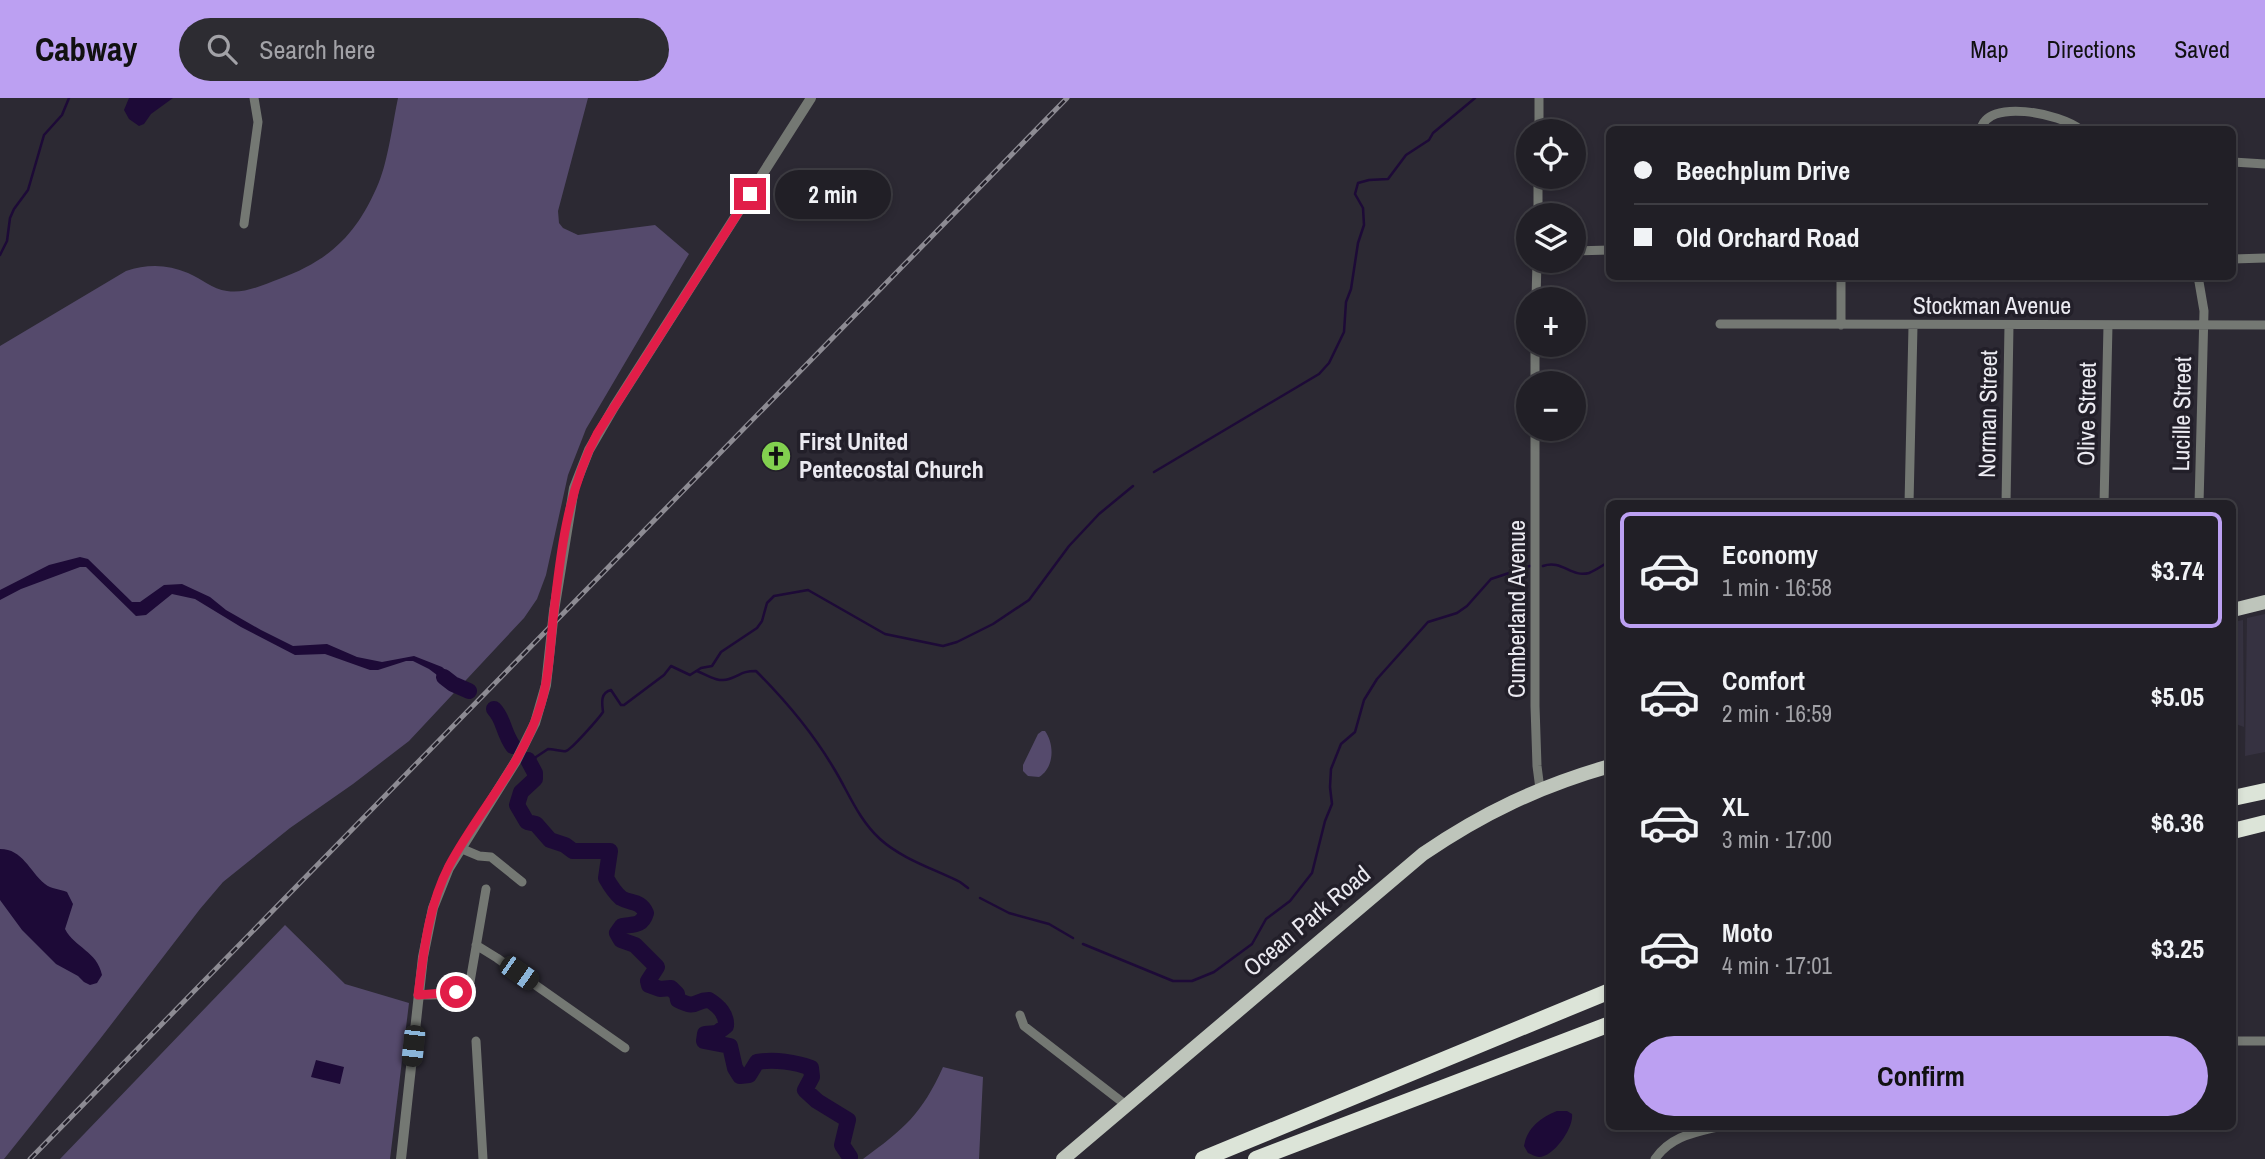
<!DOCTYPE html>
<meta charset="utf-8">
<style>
body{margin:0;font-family:"Archivo Narrow",sans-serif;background:#2d2c32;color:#f1f3f6;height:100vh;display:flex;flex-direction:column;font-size:26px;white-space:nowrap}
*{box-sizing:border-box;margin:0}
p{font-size:23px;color:#a2a2a7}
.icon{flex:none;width:38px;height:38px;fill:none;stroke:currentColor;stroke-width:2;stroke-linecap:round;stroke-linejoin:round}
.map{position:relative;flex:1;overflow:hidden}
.panel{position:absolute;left:1606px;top:402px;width:630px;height:630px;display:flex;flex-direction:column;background:#211f26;border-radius:10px;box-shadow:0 4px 10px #0003,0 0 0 2px #3e3d43}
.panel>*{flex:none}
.hud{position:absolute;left:1606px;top:28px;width:630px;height:154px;border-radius:10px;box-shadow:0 4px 10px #0003,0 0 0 2px #3e3d43;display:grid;align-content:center;height:154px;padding:0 28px;background:#211f26}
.controls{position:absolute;left:1516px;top:21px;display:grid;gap:14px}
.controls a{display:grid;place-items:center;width:70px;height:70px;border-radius:50%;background:#211f26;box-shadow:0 4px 10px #0003,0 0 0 2px #3e3d43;font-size:35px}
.end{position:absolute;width:32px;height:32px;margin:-16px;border:9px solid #e11d48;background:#fff;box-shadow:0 0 0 4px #fff}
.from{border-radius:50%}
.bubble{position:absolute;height:49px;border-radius:24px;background:#211f26;box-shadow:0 4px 10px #0003,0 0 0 2px #3e3d43;font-size:23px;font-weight:700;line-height:49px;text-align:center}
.car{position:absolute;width:21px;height:42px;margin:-21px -10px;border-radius:9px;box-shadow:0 0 5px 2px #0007;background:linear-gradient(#222 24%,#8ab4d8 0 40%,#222 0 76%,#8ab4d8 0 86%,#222 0)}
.hud b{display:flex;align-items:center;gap:24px;height:66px;font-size:26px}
.hud b+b{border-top:2px solid #3e3d43}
.hud i{width:18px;height:18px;background:#f1f3f6}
ul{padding:12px 0 0;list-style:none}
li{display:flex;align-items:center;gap:21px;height:116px;margin:0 14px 10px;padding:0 14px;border:4px solid transparent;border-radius:10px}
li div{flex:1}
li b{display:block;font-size:26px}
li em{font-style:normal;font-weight:700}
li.selected{border-color:#bca0f2}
li>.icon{width:63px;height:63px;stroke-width:1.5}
.action{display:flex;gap:14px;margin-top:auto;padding:14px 28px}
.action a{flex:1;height:80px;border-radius:42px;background:#bca0f2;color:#111;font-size:28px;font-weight:700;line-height:80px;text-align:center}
header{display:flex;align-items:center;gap:42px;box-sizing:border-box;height:98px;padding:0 35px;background:#bca0f2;color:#111}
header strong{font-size:33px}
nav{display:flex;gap:38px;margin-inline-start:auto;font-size:24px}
.search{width:490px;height:63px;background:#2d2c32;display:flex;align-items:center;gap:18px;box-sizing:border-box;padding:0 24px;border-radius:38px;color:#a2a2a7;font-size:26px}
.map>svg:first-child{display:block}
.built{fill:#363241}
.green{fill:#554a6c}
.water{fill:#1d0a37}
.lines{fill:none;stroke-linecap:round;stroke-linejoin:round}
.stream{stroke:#1d0a37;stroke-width:2.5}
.river{stroke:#1d0a37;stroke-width:16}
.minor{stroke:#747873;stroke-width:9}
.tertiary{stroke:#747873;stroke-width:10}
.primary{stroke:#bec5bb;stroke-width:14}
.motorway{stroke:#dce4d8;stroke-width:16}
.rail-casing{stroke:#8d8b93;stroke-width:5}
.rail{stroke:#221f29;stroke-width:2.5;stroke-dasharray:8;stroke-linecap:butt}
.route{stroke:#e11d48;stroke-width:9}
.labels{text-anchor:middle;stroke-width:7;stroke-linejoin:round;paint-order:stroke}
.street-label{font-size:24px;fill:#ebeaf1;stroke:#221f29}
.poi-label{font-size:24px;font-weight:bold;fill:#ebeaf1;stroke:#221f29;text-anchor:start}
</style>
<header>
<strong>Cabway</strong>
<div class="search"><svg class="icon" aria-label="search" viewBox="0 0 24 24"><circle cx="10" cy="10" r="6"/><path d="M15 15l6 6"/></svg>Search here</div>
<nav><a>Map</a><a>Directions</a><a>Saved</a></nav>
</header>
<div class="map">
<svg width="2265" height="1061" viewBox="0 0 2265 1061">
<rect width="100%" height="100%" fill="#2c2933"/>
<path class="built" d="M2265,516V654L2245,658L2247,520Z
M2243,522L2244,629L2233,625V524Z"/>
<path class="green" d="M398,0H588L558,113L559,125L563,130L578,137L655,127L689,156L586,331L568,377L546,477L537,501L524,520L409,643L353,686L290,730L223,784L200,811L100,941L4,1061H0V248L126,173C147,166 167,166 188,175C202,181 212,191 227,193C244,196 263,187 279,181C331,162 358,135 379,84C388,62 393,24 398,0Z
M1042,633H1045C1055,647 1054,670 1039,679L1028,678L1023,673V667L1038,636Z
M285,827L345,886L409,905L390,1061H60Z
M943,969L983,979L979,1061H863C904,1031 922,1016 943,969Z"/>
<path class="water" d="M129,0H173L151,16L144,26L139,28L129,21L124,12Z
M80,459L88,461L132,504H140L164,487L182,486L210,499L226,512L261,532L293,548L327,546L357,559L382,564L414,558L442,569L462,586L457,592L429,571L413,563H406L378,572H370L325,556L295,557L241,529L195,501L172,496L146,517L136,518L86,469H80L21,491L0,502V492L49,467Z
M0,751C23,751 29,773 45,786C51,791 60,791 67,794L73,806L65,831C75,850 97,853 102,877L97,885L90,887L84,884L78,878L56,866L22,832L0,802Z
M316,962L344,969L340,986L311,979Z
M1557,1013H1567L1572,1016C1574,1029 1554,1059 1539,1059C1536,1059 1531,1056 1528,1055L1524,1048C1527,1030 1541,1019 1557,1013Z"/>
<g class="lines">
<path class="stream" d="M0,157L7,143L10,120L14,111L28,92L44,37L62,17L69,0
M1154,374L1319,276L1329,265L1344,234L1346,204L1351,191L1358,145L1364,127L1363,110L1355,96L1358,85L1369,82L1388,81L1406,57L1429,42L1433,35L1475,0
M1543,468C1562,461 1571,480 1589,475C1596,472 1603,467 1610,463
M697,573C707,577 718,585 729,581C741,577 742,573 756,573C785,602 812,634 833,669C848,693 858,721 880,741C902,761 934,771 960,784L968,790
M531,667L536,659L548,651C553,651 562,654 566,653C571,652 599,620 603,614C602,605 600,595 611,592L621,607H624L664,577L671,568L690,577L701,570L712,568L721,554L757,530L762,523L767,505L774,498L808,492L885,536L943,548L957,544L993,526L1029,502L1069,448L1099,416L1133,388
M980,800L1009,815L1049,826L1073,840
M1083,846L1173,883H1192L1214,874L1252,846L1266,821L1290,803L1312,775L1325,723L1332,706L1330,689L1331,671L1341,646L1355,634L1364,602L1377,581L1428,524L1457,515L1467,508L1491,481L1530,468"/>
<path class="river" d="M444,579L453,586L469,593
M494,611C504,621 503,634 513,648
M528,662L535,675V681L521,694L517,707L527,724L536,726L550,742L565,747L573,753H610L606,780C610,787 615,795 621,800C631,806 640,802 646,815C642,829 632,826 622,828L617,835L621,842L635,847L657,869L648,883L649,887L660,891L671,890L677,896L678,902C697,912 694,902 709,902C719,908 727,917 726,928L717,935L705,936L704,943L730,948L735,970L740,978L749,977L757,964C774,961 796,964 811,970L812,979L805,992L817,1003L848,1022L842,1047L850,1059"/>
<path class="minor" d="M1539,0V33
M1981,32C1986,0 2060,15 2081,32
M2233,64L2265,66
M1538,117V79
M244,126L258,24L254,0
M1573,153L1610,152
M2233,161L2265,160
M1841,178V227
M2198,178L2204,213L2199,406
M1536,201L1537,163
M1720,226L2265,227
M1535,247V285
M1535,331V608L1537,668L1540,691
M1909,406L1913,228
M2006,406L2009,227
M2104,406L2108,227
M460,750L479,758L491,759L522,784
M476,847L497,860L625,950
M418,897C435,897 459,898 470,884L486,791
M1020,917L1024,928L1126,1007
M476,943L483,1061
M2233,943H2265
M1655,1061C1670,1039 1692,1035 1717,1029"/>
<path class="tertiary" d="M401,1061L423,859L433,810L449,770L516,663L535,625L546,587L554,513L574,390L589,352L614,309L811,0"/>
<path class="primary" d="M2233,512L2265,504
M1063,1061L1423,756C1483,715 1540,688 1610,668"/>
<path class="motorway" d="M2233,700L2265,693
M2233,733L2265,725
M1203,1061L1610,893
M1256,1061L1610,926"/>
<g class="rail-casing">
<path id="rail" d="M30,1061L1067,0"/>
</g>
<use href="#rail" class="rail"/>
</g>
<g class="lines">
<path class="route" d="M456,894L418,897C424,853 428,809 449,768C478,713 523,667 541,606C549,579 550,550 553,522C560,458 567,393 597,336L750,96"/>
</g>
<defs>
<g id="church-disc" transform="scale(1.575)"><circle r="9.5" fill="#82d04f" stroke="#221f29"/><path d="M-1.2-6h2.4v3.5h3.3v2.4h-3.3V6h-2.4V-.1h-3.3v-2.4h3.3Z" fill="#111"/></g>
</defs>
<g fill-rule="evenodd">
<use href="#church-disc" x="776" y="358"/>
</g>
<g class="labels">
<g class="street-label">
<text x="1992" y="216">Stockman Avenue</text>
<text transform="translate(1988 316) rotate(-89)" y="8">Norman Street</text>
<text transform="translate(2087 316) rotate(-89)" y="8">Olive Street</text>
<text transform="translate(2182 316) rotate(-89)" y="8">Lucille Street</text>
<text transform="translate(1517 511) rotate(-90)" y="8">Cumberland Avenue</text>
<text transform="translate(1307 823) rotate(-40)" y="8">Ocean Park Road</text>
</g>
<g class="poi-label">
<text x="799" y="352">First United<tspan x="799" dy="28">Pentecostal Church</tspan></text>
</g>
</g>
</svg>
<div class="controls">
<a><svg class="icon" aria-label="locate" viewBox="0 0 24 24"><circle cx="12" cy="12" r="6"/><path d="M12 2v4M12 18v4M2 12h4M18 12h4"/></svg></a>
<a><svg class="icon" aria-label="layers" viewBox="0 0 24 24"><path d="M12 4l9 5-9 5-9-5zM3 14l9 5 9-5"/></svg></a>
<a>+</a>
<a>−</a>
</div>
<i class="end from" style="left:456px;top:894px"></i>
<i class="end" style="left:750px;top:96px"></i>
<div class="bubble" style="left:775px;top:72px;width:116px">2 min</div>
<i class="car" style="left:519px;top:875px;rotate:125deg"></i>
<i class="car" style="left:413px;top:948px;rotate:186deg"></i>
<div class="hud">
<b><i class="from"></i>Beechplum Drive</b>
<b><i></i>Old Orchard Road</b>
</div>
<section class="panel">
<ul>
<li class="selected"><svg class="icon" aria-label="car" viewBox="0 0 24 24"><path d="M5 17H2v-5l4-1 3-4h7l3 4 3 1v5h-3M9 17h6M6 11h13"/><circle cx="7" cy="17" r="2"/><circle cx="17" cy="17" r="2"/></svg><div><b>Economy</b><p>1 min · 16:58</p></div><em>$3.74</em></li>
<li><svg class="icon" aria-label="car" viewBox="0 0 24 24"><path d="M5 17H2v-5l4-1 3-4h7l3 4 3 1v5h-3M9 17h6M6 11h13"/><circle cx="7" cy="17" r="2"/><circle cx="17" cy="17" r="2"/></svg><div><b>Comfort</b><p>2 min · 16:59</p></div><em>$5.05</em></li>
<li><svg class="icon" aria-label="car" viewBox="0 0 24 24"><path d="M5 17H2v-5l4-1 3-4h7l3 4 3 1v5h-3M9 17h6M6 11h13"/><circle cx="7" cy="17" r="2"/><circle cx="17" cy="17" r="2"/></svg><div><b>XL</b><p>3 min · 17:00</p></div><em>$6.36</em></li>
<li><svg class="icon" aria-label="car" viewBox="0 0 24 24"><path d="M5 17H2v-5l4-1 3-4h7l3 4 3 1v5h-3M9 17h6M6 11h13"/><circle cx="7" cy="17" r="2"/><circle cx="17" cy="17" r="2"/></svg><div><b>Moto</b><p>4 min · 17:01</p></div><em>$3.25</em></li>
</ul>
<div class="action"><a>Confirm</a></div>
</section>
</div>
